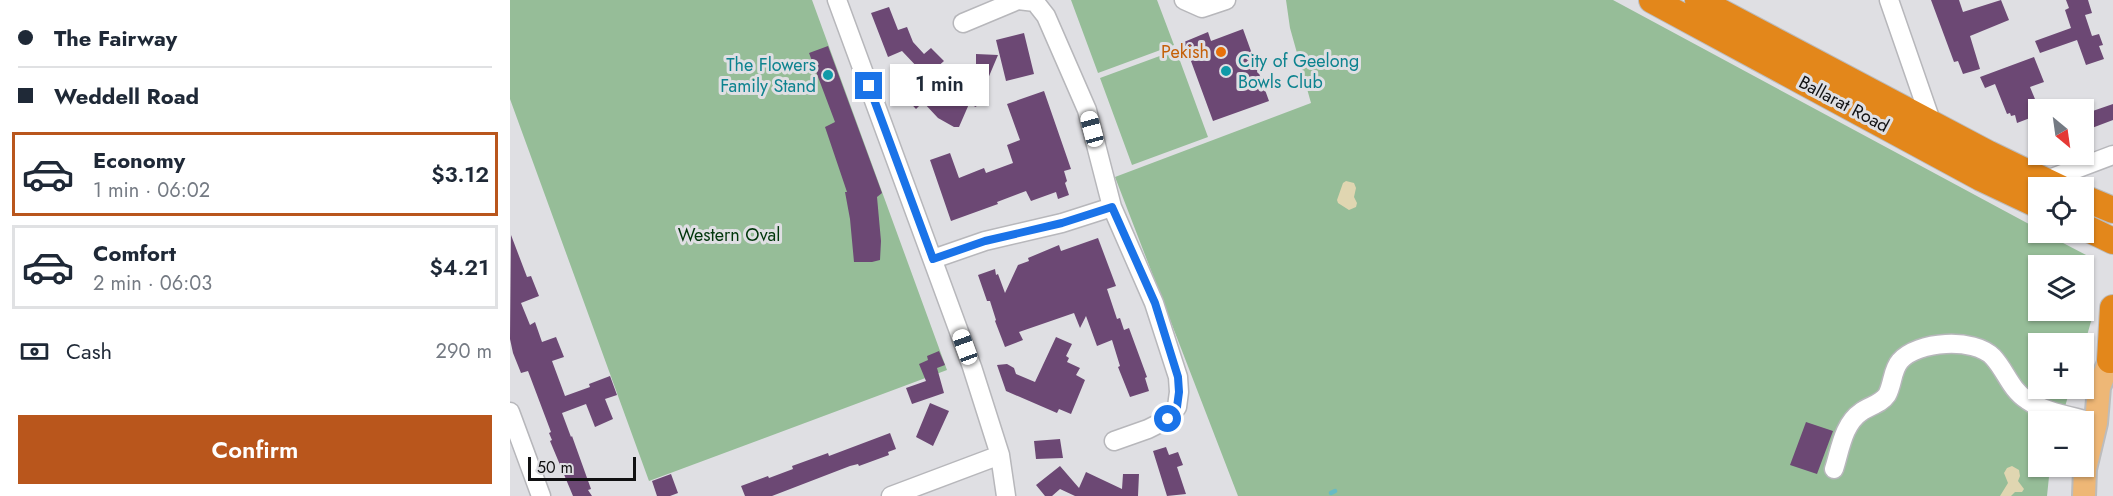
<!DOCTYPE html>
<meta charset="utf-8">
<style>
body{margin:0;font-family:Jost,sans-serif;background:#f6f6f7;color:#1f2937;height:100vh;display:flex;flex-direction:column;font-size:22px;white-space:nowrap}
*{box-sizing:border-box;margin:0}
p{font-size:20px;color:#747a83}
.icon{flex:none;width:33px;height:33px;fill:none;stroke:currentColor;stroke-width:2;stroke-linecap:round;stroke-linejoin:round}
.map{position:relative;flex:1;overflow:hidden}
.drawer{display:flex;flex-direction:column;background:#fff;width:510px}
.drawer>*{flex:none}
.top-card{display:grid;align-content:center;height:132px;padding:0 18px;background:#fff}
.needle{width:39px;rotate:151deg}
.tools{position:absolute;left:1518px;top:99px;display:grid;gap:12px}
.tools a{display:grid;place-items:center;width:66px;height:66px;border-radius:0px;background:#fff;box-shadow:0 2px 4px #0004;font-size:30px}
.scale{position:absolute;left:18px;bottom:15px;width:108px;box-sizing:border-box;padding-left:6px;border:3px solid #111112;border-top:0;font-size:16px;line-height:21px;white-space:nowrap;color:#111112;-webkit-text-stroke:4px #dfdfe3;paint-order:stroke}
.end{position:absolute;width:27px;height:27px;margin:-14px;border:8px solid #1a73e8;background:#fff;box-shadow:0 0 0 3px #fff}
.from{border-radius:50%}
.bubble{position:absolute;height:42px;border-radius:0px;background:#fff;box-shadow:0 2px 4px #0004;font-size:20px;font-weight:600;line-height:42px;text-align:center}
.car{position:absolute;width:18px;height:36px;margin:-18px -9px;border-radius:8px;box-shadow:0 0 4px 2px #0007;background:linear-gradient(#fff 24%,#345 0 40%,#fff 0 76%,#345 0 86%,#fff 0)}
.top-card b{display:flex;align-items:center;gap:21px;height:57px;font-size:22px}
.top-card b+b{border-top:2px solid #e0e1e3}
.top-card i{width:15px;height:15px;background:#1f2937}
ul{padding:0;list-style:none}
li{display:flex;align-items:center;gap:18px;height:84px;margin:0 12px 9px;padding:0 6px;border:3px solid #e0e1e3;border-radius:0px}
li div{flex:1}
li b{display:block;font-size:22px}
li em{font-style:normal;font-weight:600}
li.active{border-color:#b9561c}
li>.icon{width:54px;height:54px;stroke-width:1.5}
.pay{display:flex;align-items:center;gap:15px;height:66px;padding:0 18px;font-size:22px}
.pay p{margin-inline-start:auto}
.button{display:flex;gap:12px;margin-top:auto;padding:12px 18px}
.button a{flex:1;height:69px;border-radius:0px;background:#b9561c;color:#fff;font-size:24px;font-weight:600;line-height:69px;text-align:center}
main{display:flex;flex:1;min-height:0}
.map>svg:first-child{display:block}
.green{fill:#96bd98;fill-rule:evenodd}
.sand{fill:#e0d6b1}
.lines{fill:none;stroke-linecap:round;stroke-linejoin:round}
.stream{stroke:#68bbc3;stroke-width:4.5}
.building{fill:#6c4874}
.minor-casing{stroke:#b7b7bb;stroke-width:21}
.major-casing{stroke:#bcbcbd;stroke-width:26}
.highway-casing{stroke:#bcbcbd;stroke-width:28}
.minor{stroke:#fff;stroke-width:18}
.major{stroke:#eeb776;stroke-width:22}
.highway{stroke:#e3871b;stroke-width:26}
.route{stroke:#1a73e8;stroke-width:8}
.food-dot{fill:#e8710a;stroke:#dfdfe3;stroke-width:2}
.culture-dot{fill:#0f9aa8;stroke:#dfdfe3;stroke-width:2}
.labels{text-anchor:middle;stroke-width:6;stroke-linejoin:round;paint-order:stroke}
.food-label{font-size:18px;fill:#c56008;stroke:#dfdfe3;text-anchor:end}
.culture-label{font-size:18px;fill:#0d838f;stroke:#dfdfe3;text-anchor:start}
.street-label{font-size:18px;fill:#111112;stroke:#dfdfe3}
.park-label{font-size:18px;fill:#00360b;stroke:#dfdfe3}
</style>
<main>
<section class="drawer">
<div class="top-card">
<b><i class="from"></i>The Fairway</b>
<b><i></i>Weddell Road</b>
</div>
<ul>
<li class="active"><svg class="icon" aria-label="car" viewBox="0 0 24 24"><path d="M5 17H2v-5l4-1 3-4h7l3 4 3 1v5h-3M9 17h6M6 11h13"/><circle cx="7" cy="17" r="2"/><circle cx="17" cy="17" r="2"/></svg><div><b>Economy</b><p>1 min · 06:02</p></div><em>$3.12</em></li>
<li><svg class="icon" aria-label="car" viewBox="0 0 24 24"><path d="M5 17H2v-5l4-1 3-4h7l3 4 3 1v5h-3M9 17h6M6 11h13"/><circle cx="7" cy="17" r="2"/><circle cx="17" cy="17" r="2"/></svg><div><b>Comfort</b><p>2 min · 06:03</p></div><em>$4.21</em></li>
</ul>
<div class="pay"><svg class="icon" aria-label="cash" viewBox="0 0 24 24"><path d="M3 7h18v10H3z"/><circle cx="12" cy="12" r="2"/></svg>Cash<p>290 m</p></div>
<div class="button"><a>Confirm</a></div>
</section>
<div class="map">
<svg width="1603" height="496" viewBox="0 0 1603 496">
<rect width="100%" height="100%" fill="#dfdfe3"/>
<path class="green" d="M0,0H302L437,370L139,481L0,99Z
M561,0H647L664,45L588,73Z
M776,0H1103L1528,229V232L1534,233L1578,256L1582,318L1574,346V344H1528V388L1560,389L1551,421L1528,422V466L1540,467L1537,496H728L605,177L801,103L780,28ZM1528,266H1574V310H1528Z
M666,50L698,137L622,165L590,78Z"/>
<path class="sand" d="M836,181L844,183L846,188L844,197L847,203L846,207L839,210L828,203L827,200L833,183Z
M1502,466L1509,470L1510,476L1508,481L1514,489L1512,492H1505L1501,496H1490L1498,483L1494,473L1497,468Z"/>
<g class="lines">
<path class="stream" d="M821,493L825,491"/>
</g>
<path class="building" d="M1421,0H1449L1453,12L1491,0L1499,20L1460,36L1470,69L1453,74L1448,61L1444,62Z
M1556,0H1578L1582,13L1575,15L1582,36L1589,34L1593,45L1589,46L1594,59L1576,65L1567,40L1530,53L1525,41L1561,28L1555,10L1559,8Z
M379,7L388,30L397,27L403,42L414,54L421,48L434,61L424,70L453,82L455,79L461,82L462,68H466V54L488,55L466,107L459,104L449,127H444L428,118L413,102L406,109L388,90L410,70L392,51L378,57L361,13Z
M733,29L759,101L703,121L674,42L698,32L701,41Z
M514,33L524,74L496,81L486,40Z
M318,46L372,193L367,197L371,241L370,260L362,262H344L340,219L335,192H337L315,127L325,122L299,53Z
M1524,57L1534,82L1520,87L1527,104L1521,106L1525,116L1507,123L1505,115L1501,116L1500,113L1497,114L1485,84L1475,88L1470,77Z
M534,91L561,169L554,171L557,181L555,183L559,195L548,199L546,192L521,201L516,191L487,202L488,204L441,221L420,160L440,153L449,178L474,168L476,173L503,163L497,145L510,140L497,104Z
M1603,104V120L1574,131V114Z
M1,235L17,277L21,276L29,296L11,303L20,325L25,322L32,342L46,337L54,357L42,361L55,396L80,387L79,384L100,376L107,395L95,399L103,419L85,427L76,404L52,413L61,437L62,436L81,489L78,490L82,496H63L40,441L42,440L39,433L41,432L18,371L11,373L3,353L0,339Z
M588,238L606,286L597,289L607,319L610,318L614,330L619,328L637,377L635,378L639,391L620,397L608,367L610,366L602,340L587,346L576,316L570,328L564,313L509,332L513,340L495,347L485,321L486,320L480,301H477L468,275L485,269L486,275L488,274L495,293L508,265L519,261L518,258L549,245L551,251Z
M546,337L562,344L556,356L559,358L557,362L570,368L566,375L575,380L561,414L549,409L547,413L496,391L487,365L497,364L504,368L506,374L525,382Z
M429,351L435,365L427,368L434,393L402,404L396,388L416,381L409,364L418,360L417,356Z
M420,403L439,411L423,446L406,437Z
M1296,422L1323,431L1307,474L1280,465Z
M380,433L386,449L378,452L379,455L349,466L348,464L340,466L262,496H235L231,486L258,476L259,478L283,469L282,466L318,453L319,456Z
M550,439L553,458L526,459L524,441Z
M656,447L659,455L668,452L673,465L667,467L676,494L657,496L643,451Z
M550,466L569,488L576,472L612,489L613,474H629L628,496H565L550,489L542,496H535L526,485Z
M161,474L168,493L160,496H147L142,481Z"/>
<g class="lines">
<g class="minor-casing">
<path id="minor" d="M327,0L462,367L490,455L496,496
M674,0L692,8L716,0
M1379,0L1422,124
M453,23L508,0L525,2L536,16L577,110L602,207L644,303L668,377L669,392L667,407L658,419L638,429L604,441
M1534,181L1603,155
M423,259L475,241L552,223L602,207
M0,412L31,496
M1324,469C1330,451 1333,424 1351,412C1359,406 1371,404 1377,395C1383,384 1382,370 1390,361C1407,341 1464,337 1483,357C1496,371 1500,389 1517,400C1536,413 1563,416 1586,423
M381,496L490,455"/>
</g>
<g class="major-casing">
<path id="major" d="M1574,496L1575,469L1586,423L1589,387L1603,353"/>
</g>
<g class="highway-casing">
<path id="highway" d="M1142,0L1471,178L1528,205
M1188,0L1479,154L1550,188
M1574,198L1603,210
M1574,227L1603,241
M1600,360L1603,308"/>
</g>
<use href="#minor" class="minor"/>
<use href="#major" class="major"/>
<use href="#highway" class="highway"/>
</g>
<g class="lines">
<path class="route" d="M359,86L423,259L475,241L552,223L602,207L645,303L668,377L669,392L667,407L658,419"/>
</g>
<circle class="food-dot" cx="711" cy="52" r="6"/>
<g class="culture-dot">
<circle cx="716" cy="71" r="6"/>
<circle cx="318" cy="75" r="6"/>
</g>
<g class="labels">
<g class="food-label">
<text x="699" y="58">Pekish</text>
</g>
<g class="culture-label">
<text x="728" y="67">City of Geelong<tspan x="728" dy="21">Bowls Club</tspan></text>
<text x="306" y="71" text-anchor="end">The Flowers<tspan x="306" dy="21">Family Stand</tspan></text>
</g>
<g class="street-label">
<text transform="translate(1334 104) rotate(28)" y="6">Ballarat Road</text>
</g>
<g class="park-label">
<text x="219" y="241">Western Oval</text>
</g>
</g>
</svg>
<div class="tools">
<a><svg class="needle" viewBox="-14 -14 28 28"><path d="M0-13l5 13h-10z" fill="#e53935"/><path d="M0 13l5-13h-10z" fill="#747a83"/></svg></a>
<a><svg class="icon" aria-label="locate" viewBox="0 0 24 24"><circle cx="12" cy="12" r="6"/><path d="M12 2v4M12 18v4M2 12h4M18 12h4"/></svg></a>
<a><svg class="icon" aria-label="layers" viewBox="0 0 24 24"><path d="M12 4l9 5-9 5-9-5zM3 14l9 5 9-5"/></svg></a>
<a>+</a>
<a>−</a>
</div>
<div class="scale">50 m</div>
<i class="end from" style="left:658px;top:419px"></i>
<i class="end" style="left:359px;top:86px"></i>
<div class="bubble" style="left:380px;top:64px;width:99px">1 min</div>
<i class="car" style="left:582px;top:129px;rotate:345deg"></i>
<i class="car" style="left:455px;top:347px;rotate:340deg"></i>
</div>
</main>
